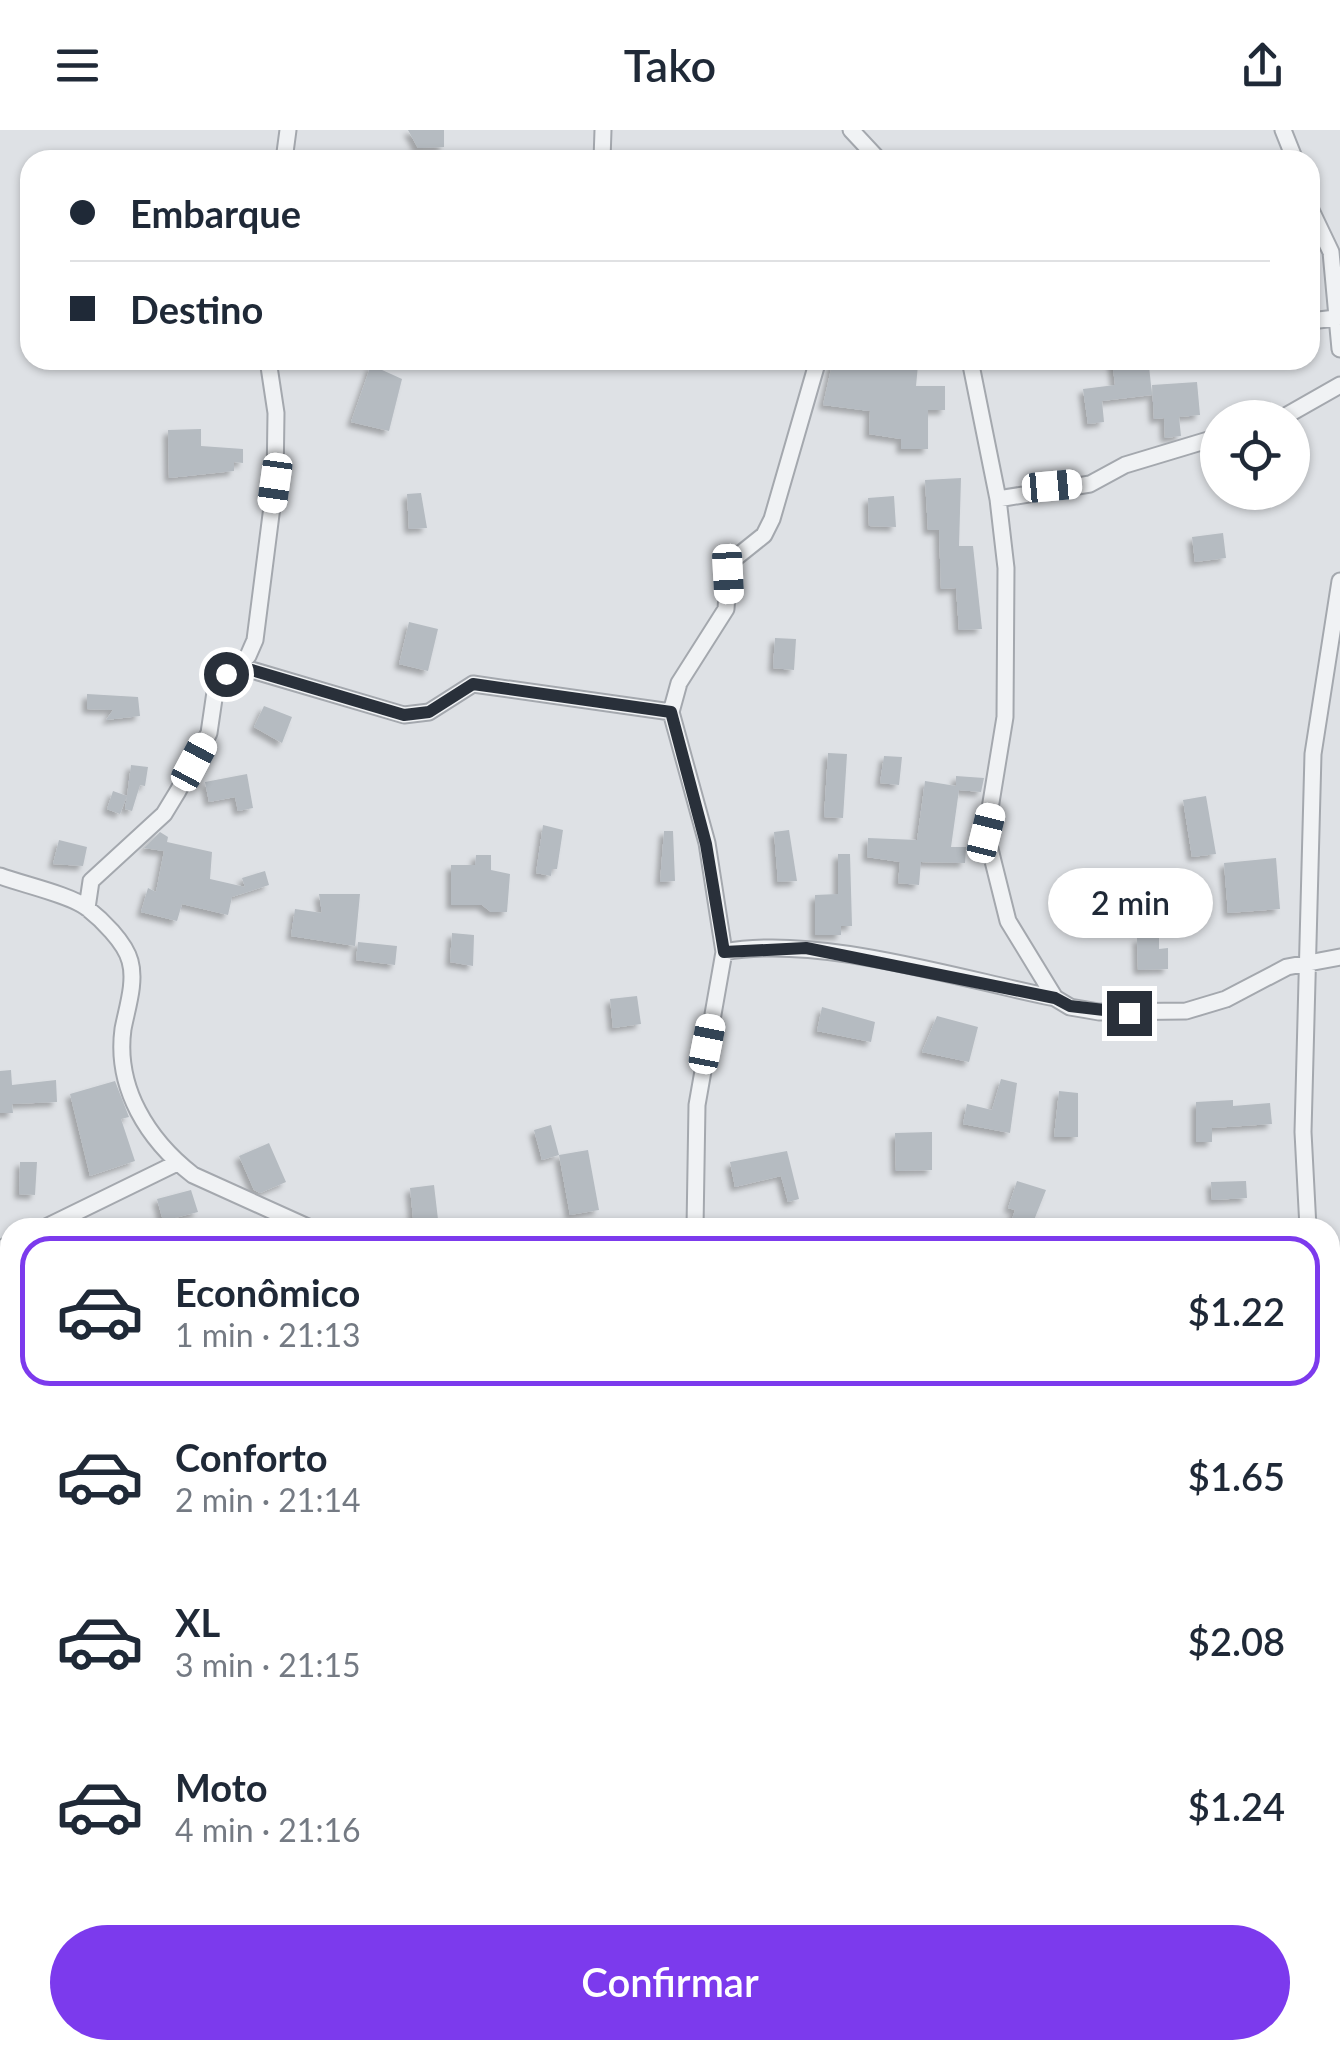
<!DOCTYPE html>
<html lang="pt">
<meta charset="utf-8">
<style>
body{margin:0;font-family:Lato,sans-serif;background:#f6f6f7;color:#1f2937;height:100vh;display:flex;flex-direction:column;font-size:38px;white-space:nowrap}
*{box-sizing:border-box;margin:0}
p{font-size:32px;color:#747a83}
.icon{flex:none;width:55px;height:55px;fill:none;stroke:currentColor;stroke-width:2;stroke-linecap:round;stroke-linejoin:round}
.map{position:relative;flex:1;overflow:hidden}
.details{position:absolute;left:0px;top:1088px;width:1340px;height:842px;display:flex;flex-direction:column;background:#fff;border-radius:30px 30px 0 0;box-shadow:0 2px 8px #0004}
.details>*{flex:none}
.hud{position:absolute;left:20px;top:20px;width:1300px;height:220px;border-radius:30px;box-shadow:0 2px 8px #0004;display:grid;align-content:center;height:220px;padding:0 50px;background:#fff}
.controls{position:absolute;left:1200px;top:270px;display:grid;gap:20px}
.controls a{display:grid;place-items:center;width:110px;height:110px;border-radius:50%;background:#fff;box-shadow:0 2px 8px #0004;font-size:50px}
.end{position:absolute;width:45px;height:45px;margin:-22px;border:12px solid #29303a;background:#fff;box-shadow:0 0 0 5px #fff}
.from{border-radius:50%}
.bubble{position:absolute;height:70px;border-radius:35px;background:#fff;box-shadow:0 2px 8px #0004;font-size:32px;font-weight:600;line-height:70px;text-align:center}
.car{position:absolute;width:30px;height:60px;margin:-30px -15px;border-radius:12px;box-shadow:0 0 8px 2px #0007;background:linear-gradient(#fff 24%,#345 0 40%,#fff 0 76%,#345 0 86%,#fff 0)}
.hud b{display:flex;align-items:center;gap:35px;height:95px;font-size:38px}
.hud b+b{border-top:2px solid #e0e1e3}
.hud i{width:25px;height:25px;background:#1f2937}
ul{padding:18px 0 0;list-style:none}
li{display:flex;align-items:center;gap:30px;height:150px;margin:0 20px 15px;padding:0 30px;border:5px solid transparent;border-radius:30px}
li div{flex:1}
li b{display:block;font-size:38px}
li em{font-style:normal;font-weight:600}
li.on{border-color:#7c3aed}
li>.icon{width:90px;height:90px;stroke-width:1.5}
.primary-button{display:flex;gap:20px;margin-top:auto;padding:20px 50px}
.primary-button a{flex:1;height:115px;border-radius:60px;background:#7c3aed;color:#fff;font-size:40px;font-weight:600;line-height:115px;text-align:center}
header{display:flex;justify-content:space-between;align-items:center;height:130px;padding:0 50px;background:#fff;font-size:45px;font-weight:600}
.map>svg:first-child{display:block}
.building{fill:#b5bbc1;filter:url(#shadow)}
.lines{fill:none;stroke-linecap:round;stroke-linejoin:round}
.street-casing{stroke:#a4a8ae;stroke-width:19}
.street{stroke:#f0f2f4;stroke-width:15}
.route{stroke:#29303a;stroke-width:12}
</style>
<header><svg class="icon" aria-label="menu" viewBox="0 0 24 24"><path d="M4 6h16M4 12h16M4 18h16"/></svg>Tako<svg class="icon" aria-label="share" viewBox="0 0 24 24"><path d="M12 15V3M7 8l5-5 5 5M5 13v7h14v-7"/></svg></header>
<div class="map">
<svg width="1340" height="1929" viewBox="0 0 1340 1929">
<defs>
<filter id="shadow"><feDropShadow dx="-4.5" dy="4.5" stdDeviation="2.5" flood-color="#0004"/></filter>
</defs>
<rect width="100%" height="100%" fill="#dee1e5"/>
<path class="building" d="M408,0H444V17L418,18Z
M833,230H913V235H918L916,256H945V280H928V319H901V309L869,304L870,281L823,275Z
M1112,230H1138L1139,237L1149,236L1152,265L1102,271L1104,292L1088,294L1083,259L1115,255Z
M371,235L402,249L389,301L351,292Z
M1197,252L1200,285L1179,287L1181,306L1165,308L1164,288L1154,289L1152,255Z
M201,299V316L243,319V333L234,332V341L169,348L168,300Z
M961,348L959,416H973L982,499L959,500L956,458L941,459L939,400H928L925,350Z
M421,363L427,398L409,399L407,364Z
M894,366L896,397L869,396L868,368Z
M1223,403L1226,428L1195,432L1192,407Z
M409,492L438,499L428,541L399,534Z
M775,508L796,509L794,540L773,538Z
M87,564L138,567L140,586L106,590L113,580L87,579Z
M264,576L292,587L282,613L254,597Z
M828,623L847,624L843,688L824,687Z
M884,626L902,627L899,655L880,653Z
M131,635L148,637L145,656L140,655L132,681L125,679L127,666L120,684L107,679L113,661L127,666Z
M247,644L253,678L238,681L235,667L209,672L205,652Z
M956,646L984,648L981,662L959,660L951,717H966L965,733L921,732L919,755L898,753L900,732L867,727L868,708L917,710L925,651L956,656Z
M1206,666L1216,724L1192,727L1183,670Z
M543,695L563,700L557,739H552L551,746L536,743Z
M789,700L797,751L778,752L774,702Z
M664,701H673L675,751L660,752Z
M160,702L168,707L167,712L212,722L210,749L245,757L242,748L265,741L269,755L232,767L228,785L182,774L177,791L141,782L148,758L156,762L164,721L144,718Z
M59,710L87,717L83,736L53,734Z
M838,724H850L852,796H841V805H815V765L838,764Z
M476,725H491V740L510,744L507,782H491L482,775H451V735H475Z
M1276,728L1280,779L1228,783L1224,733Z
M319,764H360L355,816L291,806L295,779L322,783Z
M452,803L474,805L473,836L450,832Z
M1137,808H1159V819L1168,818V839L1138,840Z
M358,812L397,816L395,835L356,830Z
M637,866L641,894L613,898L610,869Z
M822,877L875,892L871,912L817,901Z
M937,886L978,897L969,932L922,922Z
M11,940L12,955L56,950L57,972L12,974L13,983H0V941Z
M1001,949L1017,953L1010,1003L963,994L967,974L992,980Z
M115,951L129,987L121,989L135,1031L90,1046L70,964Z
M1059,961L1078,963V1007H1054Z
M1233,970V976L1270,973L1272,994L1212,998V1012H1196V972Z
M551,995L559,1025L542,1030L534,1000Z
M932,1002V1040L896,1041L895,1003Z
M269,1013L286,1052L260,1063L254,1060L239,1026Z
M588,1020L599,1080L570,1085L559,1025Z
M787,1021L799,1069L788,1072L781,1046L735,1057L730,1032Z
M20,1032H37L35,1065L19,1064Z
M1017,1051L1046,1060L1032,1095L1012,1089L1015,1080L1008,1078Z
M1246,1051L1247,1068L1212,1070L1211,1052Z
M434,1055L439,1098H414L410,1058Z
M191,1060L198,1082L163,1091L157,1069Z"/>
<g class="lines">
<g class="street-casing">
<path id="street" d="M851,0L879,30
M1283,0L1295,30
M284,30L288,0
M602,30L603,0
M1310,78L1331,122L1340,219
M1310,191L1336,188
M970,230L998,369L1006,438L1005,587L986,703L1008,791L1055,868
M1282,288L1340,255
M998,369L1090,354L1125,335L1218,307
M238,536L404,585L429,582L473,554L671,582
M0,746C21,754 71,765 87,778C101,789 125,812 130,831C136,852 127,878 123,899C115,958 148,1010 193,1045L310,1098
M87,778L91,751L164,684L178,661L209,603L216,555L248,526L255,510L275,353L276,283L268,230
M724,822C817,804 960,849 1055,868L1070,877L1099,882L1186,881L1226,869L1287,837L1340,827
M44,1098L177,1033
M695,1098L697,975L724,822L707,713L671,582L679,553L726,479L729,433L764,405L772,389L818,230
M1308,1098L1303,1002L1313,624L1340,451
M0,1119L10,1114
M0,1386L10,1387
M1330,1694L1340,1703
M437,1920L443,1929
M228,1929L232,1920
M695,1929L716,1920
M1015,1929V1920"/>
</g>
<use href="#street" class="street"/>
</g>
<g class="lines">
<path class="route" d="M226,544L238,536L404,585L429,582L473,554L671,582L706,714L724,822L806,818L1055,868L1070,876L1129,883"/>
</g>
</svg>
<div class="controls">
<a><svg class="icon" aria-label="locate" viewBox="0 0 24 24"><circle cx="12" cy="12" r="6"/><path d="M12 2v4M12 18v4M2 12h4M18 12h4"/></svg></a>
</div>
<i class="end from" style="left:226px;top:544px"></i>
<i class="end" style="left:1129px;top:883px"></i>
<div class="bubble" style="left:1048px;top:738px;width:165px">2 min</div>
<i class="car" style="left:275px;top:353px;rotate:188deg"></i>
<i class="car" style="left:1052px;top:356px;rotate:85deg"></i>
<i class="car" style="left:728px;top:444px;rotate:177deg"></i>
<i class="car" style="left:194px;top:632px;rotate:28deg"></i>
<i class="car" style="left:986px;top:703px;rotate:14deg"></i>
<i class="car" style="left:707px;top:914px;rotate:11deg"></i>
<div class="hud">
<b><i class="from"></i>Embarque</b>
<b><i></i>Destino</b>
</div>
<section class="details">
<ul>
<li class="on"><svg class="icon" aria-label="car" viewBox="0 0 24 24"><path d="M5 17H2v-5l4-1 3-4h7l3 4 3 1v5h-3M9 17h6M6 11h13"/><circle cx="7" cy="17" r="2"/><circle cx="17" cy="17" r="2"/></svg><div><b>Econômico</b><p>1 min · 21:13</p></div><em>$1.22</em></li>
<li><svg class="icon" aria-label="car" viewBox="0 0 24 24"><path d="M5 17H2v-5l4-1 3-4h7l3 4 3 1v5h-3M9 17h6M6 11h13"/><circle cx="7" cy="17" r="2"/><circle cx="17" cy="17" r="2"/></svg><div><b>Conforto</b><p>2 min · 21:14</p></div><em>$1.65</em></li>
<li><svg class="icon" aria-label="car" viewBox="0 0 24 24"><path d="M5 17H2v-5l4-1 3-4h7l3 4 3 1v5h-3M9 17h6M6 11h13"/><circle cx="7" cy="17" r="2"/><circle cx="17" cy="17" r="2"/></svg><div><b>XL</b><p>3 min · 21:15</p></div><em>$2.08</em></li>
<li><svg class="icon" aria-label="car" viewBox="0 0 24 24"><path d="M5 17H2v-5l4-1 3-4h7l3 4 3 1v5h-3M9 17h6M6 11h13"/><circle cx="7" cy="17" r="2"/><circle cx="17" cy="17" r="2"/></svg><div><b>Moto</b><p>4 min · 21:16</p></div><em>$1.24</em></li>
</ul>
<div class="primary-button"><a>Confirmar</a></div>
</section>
</div>
